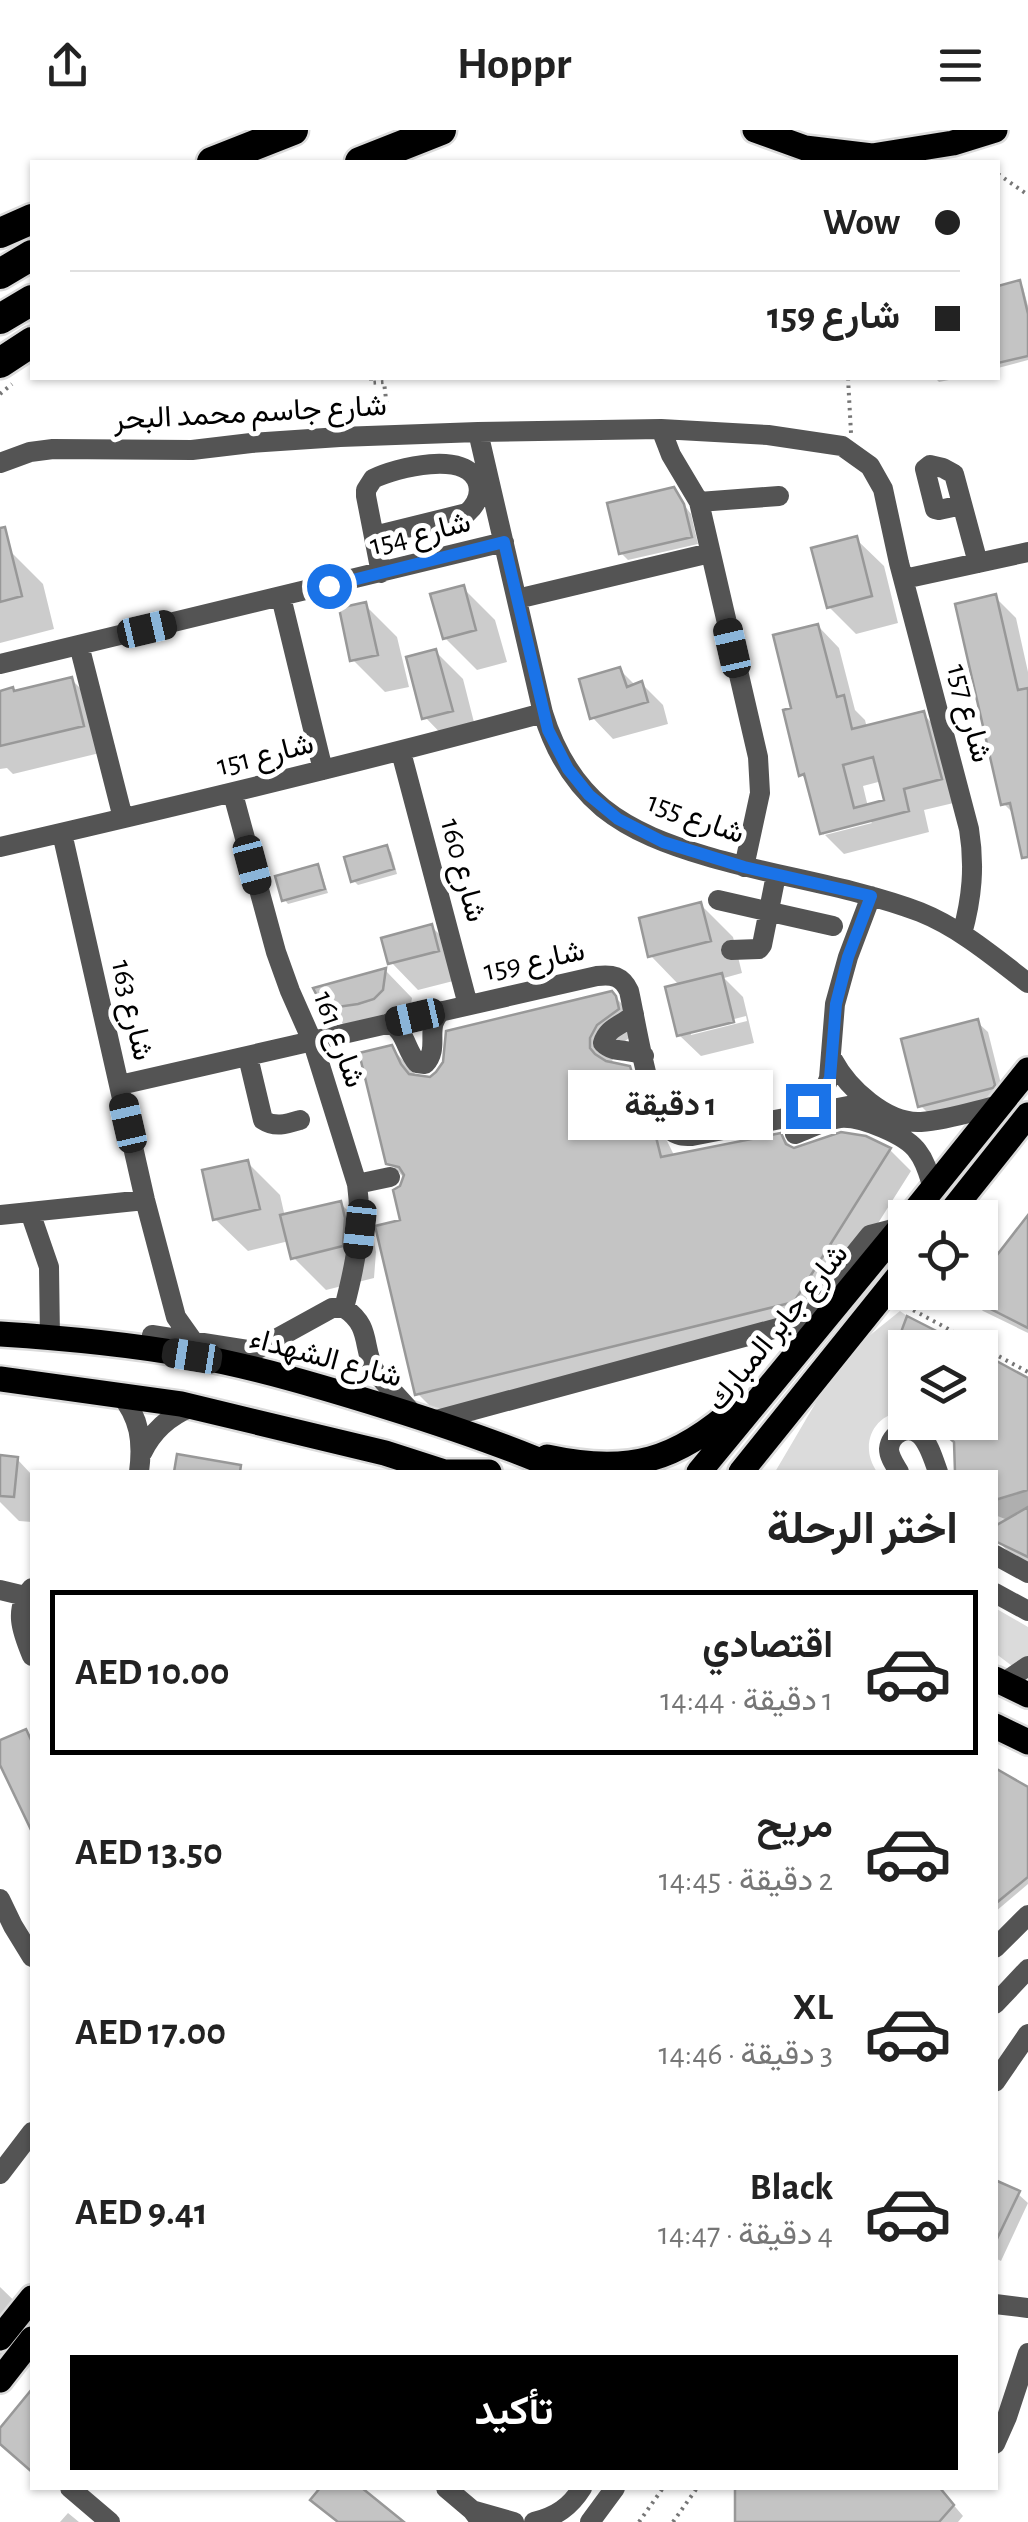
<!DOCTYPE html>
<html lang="ar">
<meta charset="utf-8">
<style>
body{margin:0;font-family:"Alegreya Sans",Vazirmatn,sans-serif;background:#f6f6f6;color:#222;direction:rtl;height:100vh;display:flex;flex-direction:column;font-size:38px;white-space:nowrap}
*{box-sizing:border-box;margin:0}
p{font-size:32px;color:#767676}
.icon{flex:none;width:55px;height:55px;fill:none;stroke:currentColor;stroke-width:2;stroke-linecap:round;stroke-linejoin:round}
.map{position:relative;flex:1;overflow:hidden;direction:ltr}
.details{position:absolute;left:30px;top:1340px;width:968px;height:1020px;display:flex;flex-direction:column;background:#fff;border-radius:0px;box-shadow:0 2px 8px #0004;direction:rtl}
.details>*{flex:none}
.guide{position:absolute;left:30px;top:30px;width:970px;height:220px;border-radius:0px;box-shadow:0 2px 8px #0004;direction:rtl;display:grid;align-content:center;height:220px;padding:0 40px;background:#fff}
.controls{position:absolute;left:888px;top:1070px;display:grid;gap:20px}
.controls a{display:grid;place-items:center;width:110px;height:110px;border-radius:0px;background:#fff;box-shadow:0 2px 8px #0004;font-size:50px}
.end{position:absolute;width:45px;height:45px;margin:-22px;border:12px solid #1a73e8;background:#fff;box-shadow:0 0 0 5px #fff}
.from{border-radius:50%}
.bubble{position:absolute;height:70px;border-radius:0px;background:#fff;box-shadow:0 2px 8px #0004;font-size:32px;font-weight:700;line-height:70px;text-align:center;direction:rtl}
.car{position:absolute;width:30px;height:60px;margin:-30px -15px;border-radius:12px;box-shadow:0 0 8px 2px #0007;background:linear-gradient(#222 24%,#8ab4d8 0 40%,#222 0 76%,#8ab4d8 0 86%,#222 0)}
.guide b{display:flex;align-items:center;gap:35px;height:95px;font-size:38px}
.guide b+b{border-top:2px solid #e0e0e0}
.guide i{width:25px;height:25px;background:#222}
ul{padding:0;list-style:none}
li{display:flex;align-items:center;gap:30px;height:165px;margin:0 20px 15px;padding:0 20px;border:5px solid transparent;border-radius:0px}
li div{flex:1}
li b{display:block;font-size:38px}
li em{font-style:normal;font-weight:700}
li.on{border-color:#000}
li>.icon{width:90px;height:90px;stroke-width:1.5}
h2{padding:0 40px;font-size:45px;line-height:120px}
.cta{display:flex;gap:20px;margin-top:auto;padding:20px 40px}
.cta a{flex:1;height:115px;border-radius:0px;background:#000;color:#fff;font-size:40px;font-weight:700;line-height:115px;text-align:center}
header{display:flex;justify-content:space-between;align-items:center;height:130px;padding:0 40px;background:#fff;font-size:45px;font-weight:700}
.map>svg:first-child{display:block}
.green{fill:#dbdbdb}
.shadow{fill:#0003;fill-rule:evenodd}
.building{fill:#c4c4c4;stroke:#989898;stroke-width:2.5;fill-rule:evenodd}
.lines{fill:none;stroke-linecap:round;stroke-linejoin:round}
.major-casing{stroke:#dbdbdb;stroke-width:30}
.highway-casing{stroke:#dbdbdb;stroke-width:35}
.path{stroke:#767676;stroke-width:4;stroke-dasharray:2.5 5;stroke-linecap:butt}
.minor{stroke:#545454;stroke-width:20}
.major{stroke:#000;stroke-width:25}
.highway{stroke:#000;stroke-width:30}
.route{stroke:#1a73e8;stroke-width:12}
.labels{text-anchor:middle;stroke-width:10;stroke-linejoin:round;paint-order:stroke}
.street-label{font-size:30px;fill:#000;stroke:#fff}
</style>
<header><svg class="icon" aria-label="menu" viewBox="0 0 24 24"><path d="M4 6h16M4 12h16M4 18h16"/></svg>Hoppr<svg class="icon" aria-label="share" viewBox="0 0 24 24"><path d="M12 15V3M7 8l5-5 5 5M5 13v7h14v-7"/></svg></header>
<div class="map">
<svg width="1028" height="2392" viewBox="0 0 1028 2392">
<rect width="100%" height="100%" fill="#fff"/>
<path class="green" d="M900,1181L907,1186L899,1203L892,1238L898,1242L905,1236V1281C872,1284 859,1316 877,1342H775L835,1240L869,1206Z
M1028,1355V1377L995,1396V1370L1019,1363Z
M995,1478L1028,1497V1548L995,1523Z"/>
<path class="shadow" d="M1019,153L1023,157L1028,176V230L998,238V158Z
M935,248H959L939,252Z
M673,360L691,384L698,414L628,430L621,423Z
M856,409L884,436L898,493L856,504L829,477Z
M10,421L43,454L54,499L0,513V423Z
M463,458L495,490L507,532L477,540L445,508Z
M995,467L1016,488L1028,542V720L1015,685L1003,673Z
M365,475L397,507L409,557L385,562L353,530Z
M818,496L839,518L855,580L865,590L867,598L923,584L945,606L962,671L924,680L929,702L844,724L825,705L872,693L868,689L823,700L824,705L822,703L809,653L801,644L794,580ZM882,651L887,672L868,677L863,656Z
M436,522L463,549L478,608L452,615L425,587Z
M620,540L636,556L642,554L663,575L668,594L613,609L592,587Z
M72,550L97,575L108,621L13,644L7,638L0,639V563H16Z
M386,718L391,722L397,744L358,755L353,750Z
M317,737L321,742L328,763L288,774L284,769Z
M701,775L733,807L742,843L724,848L743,867L754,913L701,926L679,905L680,856L651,826ZM746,886L747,891L691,905V900Z
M432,797L459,824L465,848L418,860L391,832Z
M386,841L412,868L409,887L354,905L326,877Z
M611,863L633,885L639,901L618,916L611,934L629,938L651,960L663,1003L675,1027L781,1006L795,1020H890L911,1041L815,1193L439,1285L418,1264L403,1092L405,1049L389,1032L391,918L413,940L417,948L430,949Z
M977,892L988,902L1004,966L931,986L921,976Z
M247,1032L280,1065L285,1087L340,1073L373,1106L376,1122L374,1148L326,1160L293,1127L289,1111L248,1121L215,1089Z
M1028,1089V1203L983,1181L968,1166L980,1162V1151Z
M901,1204L905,1218V1250L900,1255L894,1249L896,1226Z
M948,1210L963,1218H945Z
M980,1226L1028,1251V1436L1020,1434L995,1408V1399L1010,1391L995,1385V1342H960L956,1315L934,1292H980Z
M0,1328L17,1329L32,1345V1392L19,1391L0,1372Z
M26,1602L32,1608V1699L0,1629V1613Z
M995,1641L1028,1660V1754L995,1782Z
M995,2052L1018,2064L1028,2073L1001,2131L995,2128Z
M0,2157L32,2188V2210L0,2247Z
M737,2358H939L963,2386L958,2392H737Z
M68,2383L79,2392H60Z"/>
<path class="building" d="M1020,150L1028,184V226L998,233V156Z
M674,357L684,374L692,407L619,424L607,373Z
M5,397L22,466L0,472V398Z
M857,406L872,466L827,478L811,418Z
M464,455L476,500L443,509L430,464Z
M996,464L1018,560L1028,558V727L1022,728L1010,673L1001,675L955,474Z
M366,472L378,525L350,531L339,478Z
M818,494L837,567L844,565L852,599L924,581L942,649L904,659L909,681L820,704L804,644L799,646L783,580L791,578L773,505ZM873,627L884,670L854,678L843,635Z
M436,519L453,581L422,589L406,527Z
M620,537L627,557L642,551L648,572L590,589L579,549Z
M72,547L84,596L0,616V561L13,557L14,561Z
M387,715L394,739L351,752L344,727Z
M318,734L325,759L282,771L275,746Z
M701,772L711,811L648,827L639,788Z
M432,794L439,821L388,834L381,808Z
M386,838L383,860L374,869L358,874L324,879L313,858Z
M722,843L734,892L677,906L665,857Z
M612,861L616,866L619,879L597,895L590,908V918L595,924L606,931L630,936L643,979L655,1003L661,1027L781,1003L786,1014L794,1018L841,1002L866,1006L891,1018L794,1172L415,1265L375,1096L400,1090L393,1060L400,1056L404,1045L399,1037L386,1034L359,923L392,915L401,934L409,944L430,947L436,942L443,932L446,901Z
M978,889L995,955L993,958L918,977L901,909Z
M248,1030L260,1079L213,1090L202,1040Z
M341,1071L345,1088L343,1116L291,1129L280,1085Z
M1028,1085V1198L957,1162H980V1147Z
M907,1186L956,1211L938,1218H895Z
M980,1222L1028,1248V1360L995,1370V1342H955L954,1312L930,1292H980Z
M177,1324L241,1335L240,1342H174Z
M0,1325L18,1327L14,1367L0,1366Z
M1028,1377V1427L995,1411V1396Z
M26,1599L32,1612V1702L0,1635V1610Z
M995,1638L1028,1657V1747L995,1774Z
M995,2050L1020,2061L995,2113Z
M32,2259V2342L0,2314V2298Z
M320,2358H362L404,2392H338L310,2370Z
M735,2358H940L954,2375L939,2392H735Z"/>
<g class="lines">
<g class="major-casing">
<path id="major" d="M755,0L805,18L872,26L953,13L995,0
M909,1088L1028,940
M946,1088L1028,985
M0,1204C63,1208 127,1214 189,1225C256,1237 322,1257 387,1277C448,1296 508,1316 566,1342
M0,1249L181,1274L385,1323L444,1342
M547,1327C629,1345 677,1331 739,1275
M442,1342H489
M699,1342L905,1092
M741,1342L905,1138
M995,1549L1028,1565
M995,1596L1028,1612
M0,2208L32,2168
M0,2250L32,2209"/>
</g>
<g class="highway-casing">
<path id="highway" d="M212,32L293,0
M360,32L441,0
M0,103L32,89
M0,144L32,125
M0,189L32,170
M0,233L32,212"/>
</g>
<path class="path" d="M998,44L1028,65
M371,248V253L384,252L388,286
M848,248L851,303
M0,264L12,254
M900,1173L1028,1242
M639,2392L663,2358
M673,2392L697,2358"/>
<path class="minor" d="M661,299L671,325L699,372L758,627L760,663L744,737
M478,302L543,583C554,619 573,653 603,678C633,702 669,715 706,726C776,747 851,756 920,782C960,798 994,827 1028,853
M0,333L30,322L53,319L192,320L251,313L340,307L478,302L661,299L768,305L842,316L870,336L883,359L899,433L969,699C975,736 972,768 962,804
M699,372L779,366
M962,375L939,380L935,379L925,339L930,335L943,338L954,344L978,433
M374,406L467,383C476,375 481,366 478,354C468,319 395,338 373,349L366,360V366L381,443
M904,449L1028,422
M281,467L323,640
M517,469L710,423
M79,515L123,688
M0,534L504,412
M401,622L468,875
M233,664L276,822L290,861L313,913L357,1054C363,1098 355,1136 344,1178
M62,703L145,1070L176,1187L193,1211
M0,717C182,675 363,632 543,583
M718,770L833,796
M731,820L759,819L762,815L776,745
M634,884C623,896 608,896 603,913C614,924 630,918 644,926
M389,893C406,901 405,919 417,933L425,934C441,917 423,896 442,881
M248,927L263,990C275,998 287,994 300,990
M833,930C848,958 886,994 921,992C948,990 974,981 1000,975
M120,955C279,920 438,881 597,846C612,844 622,846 629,861C636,891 649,982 670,1000C677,1006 683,1006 692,1006L869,972
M797,985L824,961L829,948L835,874L848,827L871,766
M795,1004C809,999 825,990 840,988C860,986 907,1005 918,1022C926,1032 929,1046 933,1058
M357,1054L390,1047
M30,1082L49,1137L50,1208
M0,1085L145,1070
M152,1205L254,1221L332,1178H344C373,1197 361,1218 376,1243L415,1286
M120,1264C140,1288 143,1312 139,1342
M433,1291L800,1192L870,1105L901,1097
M142,1323C153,1300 169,1286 192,1277
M899,1342C895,1335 889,1327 889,1319C890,1304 908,1294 920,1305C929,1313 934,1331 938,1342
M995,1425L1028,1443
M32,1458C13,1479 22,1502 32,1526
M0,1460L25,1466
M995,1463L1028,1481
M1003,1553L1028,1536
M0,1769L13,1796L32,1827
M995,1818L1028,1785
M995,1874L1028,1839
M995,1952L1028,1904
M0,2044L32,2002
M995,2174L1028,2178
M995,2314L1007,2287L1028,2223
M70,2358L110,2392
M446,2358L472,2380L481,2392
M472,2380L514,2392
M534,2392C557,2386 570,2377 582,2358
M590,2392L615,2358"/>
<use href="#major" class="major"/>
<use href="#highway" class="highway"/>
</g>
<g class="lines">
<path class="route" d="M329,456L504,412L548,600L568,639L589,665L618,689L663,712L744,737L871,766L848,827L836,874L830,948L824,961L808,976"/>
</g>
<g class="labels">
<g class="street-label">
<text transform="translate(250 282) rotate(-3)" y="10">شارع جاسم محمد البحر</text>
<text transform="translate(420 403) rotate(-14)" y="10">شارع 154</text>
<text transform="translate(970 583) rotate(75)" y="10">شارع 157</text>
<text transform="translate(265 624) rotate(-14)" y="10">شارع 151</text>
<text transform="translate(696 687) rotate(20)" y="10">شارع 155</text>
<text transform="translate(464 740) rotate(75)" y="10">شارع 160</text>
<text transform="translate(534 830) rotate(-12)" y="10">شارع 159</text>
<text transform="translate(133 880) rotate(77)" y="10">شارع 163</text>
<text transform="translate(340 909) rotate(70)" y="10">شارع 161</text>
<text transform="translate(777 1197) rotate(-51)" y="10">شارع جابر المبارك</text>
<text transform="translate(326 1227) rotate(15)" y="10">شارع الشهداء</text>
</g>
</g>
</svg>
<div class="controls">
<a><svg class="icon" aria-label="locate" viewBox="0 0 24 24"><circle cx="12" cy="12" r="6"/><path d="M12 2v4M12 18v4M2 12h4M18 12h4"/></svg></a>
<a><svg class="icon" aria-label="layers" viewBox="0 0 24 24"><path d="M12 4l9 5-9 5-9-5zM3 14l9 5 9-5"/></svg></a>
</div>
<i class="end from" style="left:329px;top:456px"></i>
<i class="end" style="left:808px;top:976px"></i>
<div class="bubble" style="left:568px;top:940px;width:205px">1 دقيقة</div>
<i class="car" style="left:147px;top:499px;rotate:77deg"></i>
<i class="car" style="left:732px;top:518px;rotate:347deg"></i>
<i class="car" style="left:252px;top:735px;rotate:165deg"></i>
<i class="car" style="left:415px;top:887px;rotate:257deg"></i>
<i class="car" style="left:128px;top:993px;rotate:347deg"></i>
<i class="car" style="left:360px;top:1099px;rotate:186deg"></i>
<i class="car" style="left:192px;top:1226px;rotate:279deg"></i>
<div class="guide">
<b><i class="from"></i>Wow</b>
<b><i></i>شارع 159</b>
</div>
<section class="details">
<h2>اختر الرحلة</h2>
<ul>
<li class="on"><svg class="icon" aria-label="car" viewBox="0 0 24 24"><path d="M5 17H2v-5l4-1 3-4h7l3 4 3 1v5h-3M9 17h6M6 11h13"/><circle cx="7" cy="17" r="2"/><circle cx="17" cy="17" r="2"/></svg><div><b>اقتصادي</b><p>1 دقيقة · 14:44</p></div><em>AED 10.00</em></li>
<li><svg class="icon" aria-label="car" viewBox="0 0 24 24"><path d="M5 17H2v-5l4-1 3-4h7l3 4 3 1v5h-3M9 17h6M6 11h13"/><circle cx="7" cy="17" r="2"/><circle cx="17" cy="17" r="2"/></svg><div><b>مريح</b><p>2 دقيقة · 14:45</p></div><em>AED 13.50</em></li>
<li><svg class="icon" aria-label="car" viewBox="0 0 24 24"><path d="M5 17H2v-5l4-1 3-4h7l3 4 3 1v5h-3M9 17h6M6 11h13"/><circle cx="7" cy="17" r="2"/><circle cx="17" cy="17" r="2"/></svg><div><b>XL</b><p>3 دقيقة · 14:46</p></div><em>AED 17.00</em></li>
<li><svg class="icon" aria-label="car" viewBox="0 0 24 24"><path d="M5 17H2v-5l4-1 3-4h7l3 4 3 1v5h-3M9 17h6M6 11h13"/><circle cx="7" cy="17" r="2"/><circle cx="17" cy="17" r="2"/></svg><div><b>Black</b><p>4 دقيقة · 14:47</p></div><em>AED 9.41</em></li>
</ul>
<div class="cta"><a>تأكيد</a></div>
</section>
</div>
